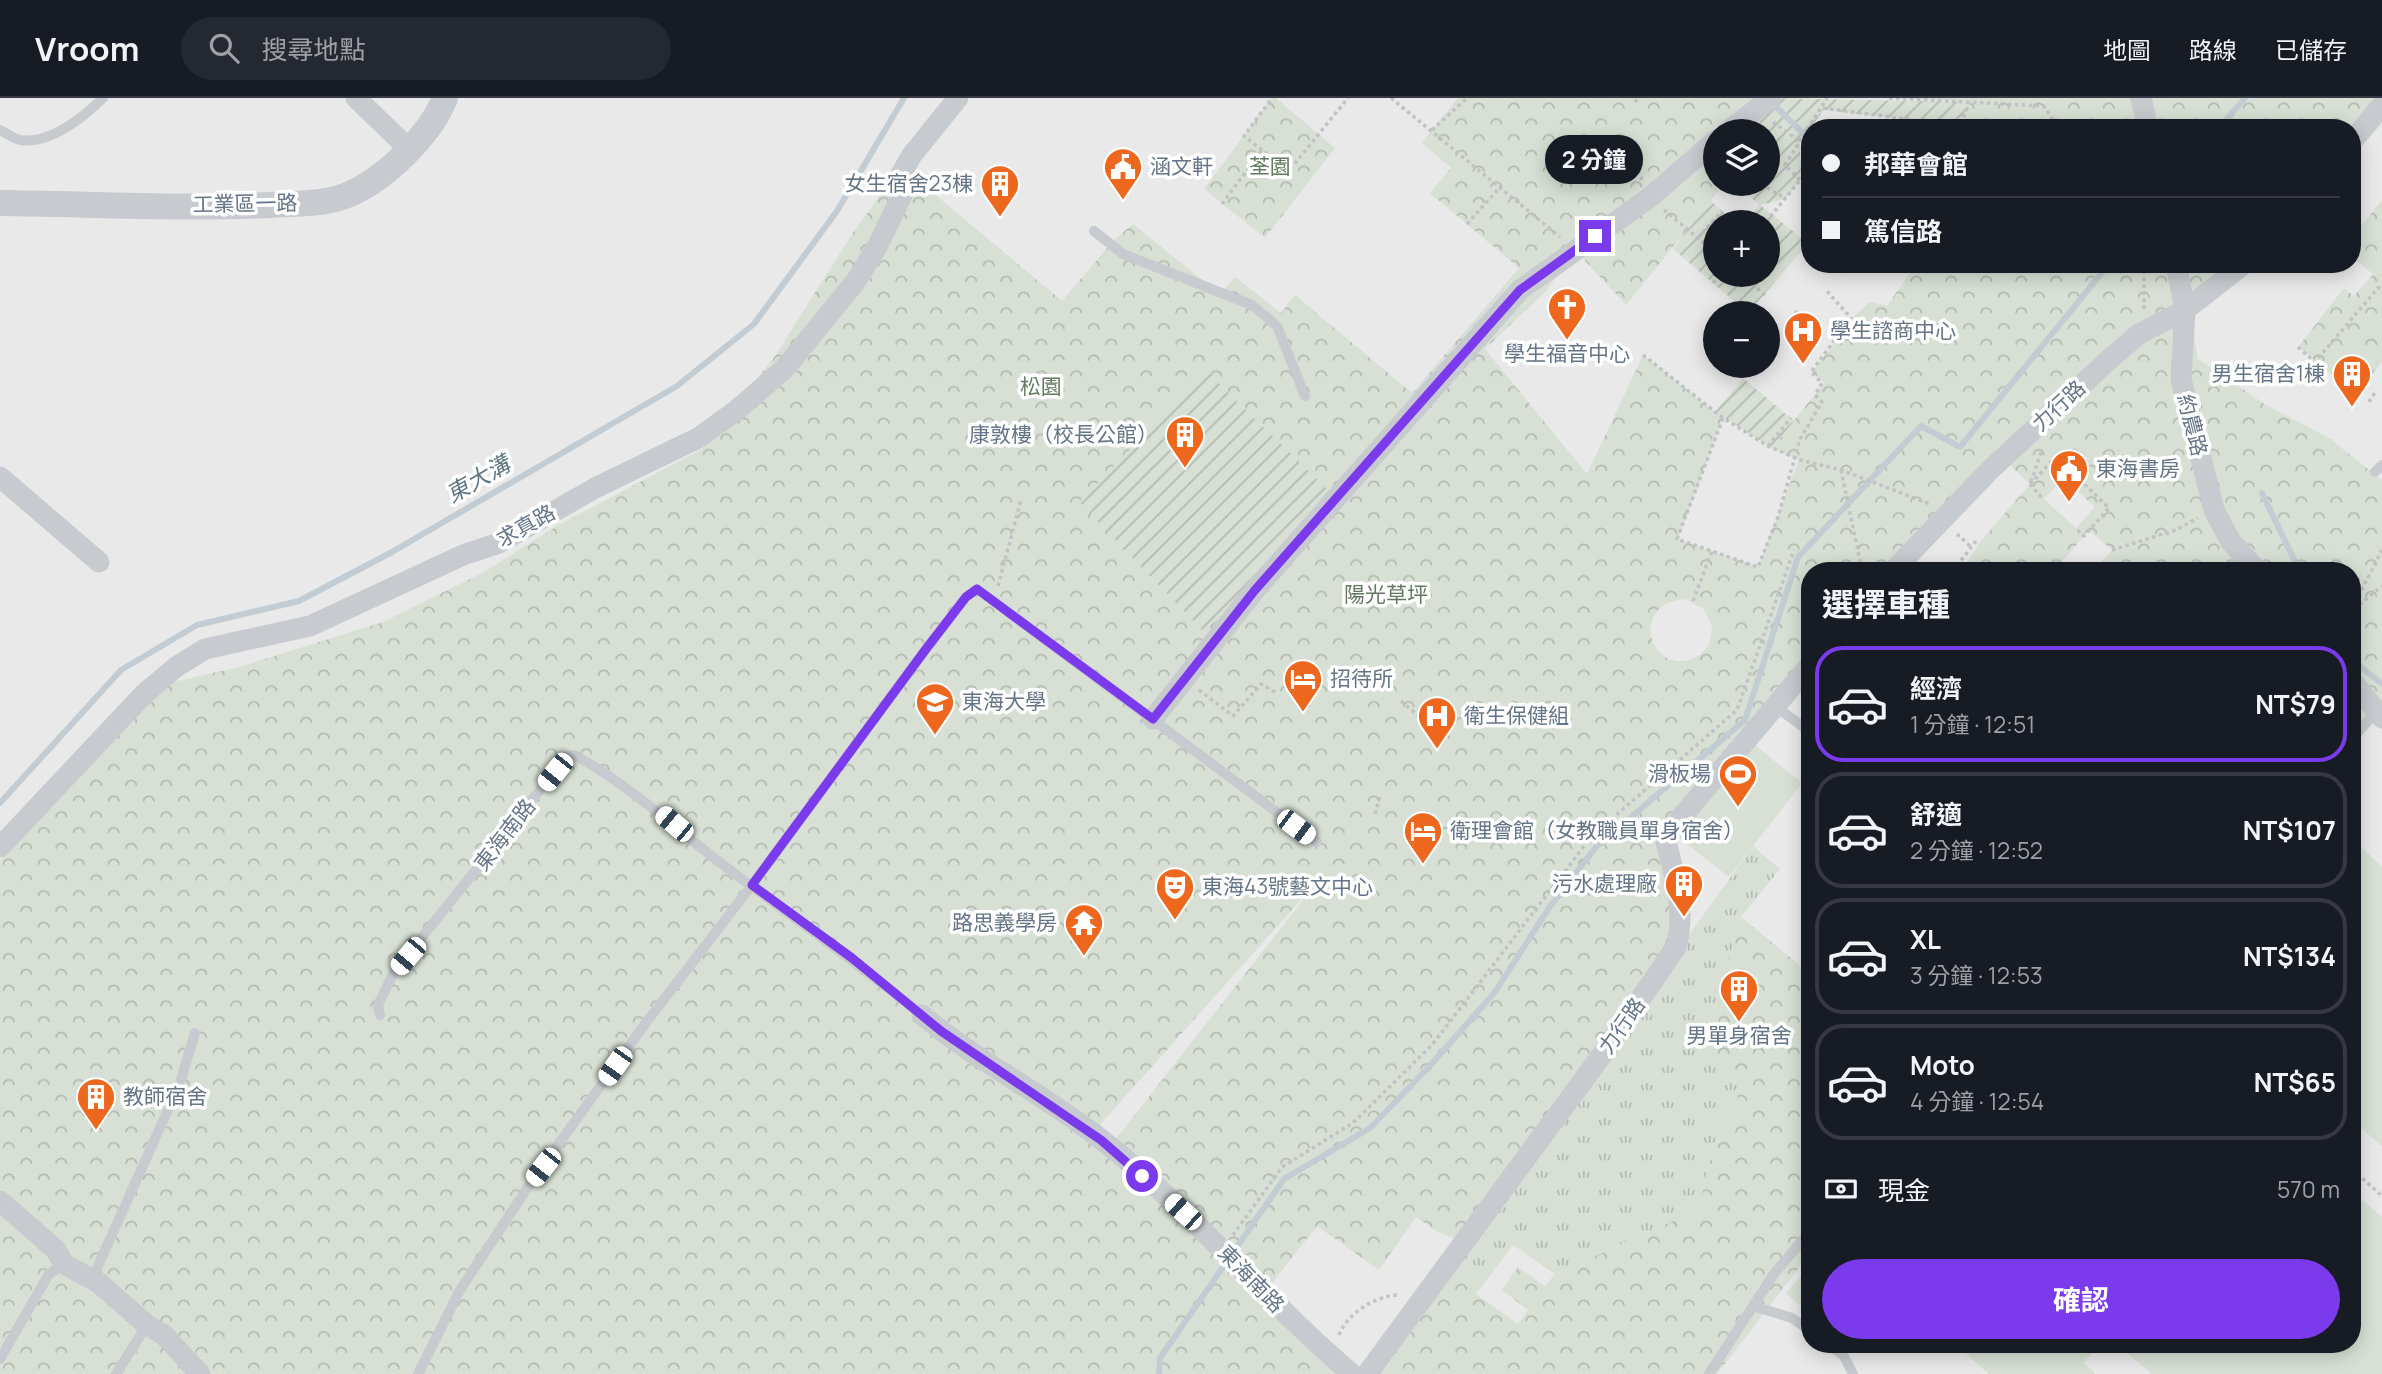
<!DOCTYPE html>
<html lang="zh-TW">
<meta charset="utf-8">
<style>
body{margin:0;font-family:Manrope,"Noto Sans TC",sans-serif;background:#242831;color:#f1f3f6;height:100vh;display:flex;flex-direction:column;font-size:26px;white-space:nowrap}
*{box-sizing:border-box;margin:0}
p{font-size:23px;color:#9ea1a6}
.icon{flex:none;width:38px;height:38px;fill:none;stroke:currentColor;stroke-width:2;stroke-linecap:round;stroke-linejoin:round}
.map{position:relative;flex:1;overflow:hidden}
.drawer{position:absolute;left:1801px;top:464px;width:560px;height:791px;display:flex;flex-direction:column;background:#171b24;border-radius:28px;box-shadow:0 4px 18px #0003}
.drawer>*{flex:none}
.guide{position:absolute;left:1801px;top:21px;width:560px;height:154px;border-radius:28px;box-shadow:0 4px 18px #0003;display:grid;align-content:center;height:154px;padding:0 21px;background:#171b24}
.buttons{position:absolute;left:1703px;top:21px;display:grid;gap:14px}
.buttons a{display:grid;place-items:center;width:77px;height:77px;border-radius:50%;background:#171b24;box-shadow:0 4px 18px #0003;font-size:35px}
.end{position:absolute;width:32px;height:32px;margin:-16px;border:9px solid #7c3aed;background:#fff;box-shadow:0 0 0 4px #fff}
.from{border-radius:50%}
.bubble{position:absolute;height:49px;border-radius:24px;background:#171b24;box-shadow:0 4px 18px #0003;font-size:23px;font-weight:700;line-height:49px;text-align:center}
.car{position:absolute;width:21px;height:42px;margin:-21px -10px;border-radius:9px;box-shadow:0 0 5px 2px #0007;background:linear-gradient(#fff 24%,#345 0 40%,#fff 0 76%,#345 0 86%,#fff 0)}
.guide b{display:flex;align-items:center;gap:24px;height:66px;font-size:26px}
.guide b+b{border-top:2px solid #363941}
.guide i{width:18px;height:18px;background:#f1f3f6}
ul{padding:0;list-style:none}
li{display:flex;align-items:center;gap:21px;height:116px;margin:0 14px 10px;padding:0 7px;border:4px solid #363941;border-radius:28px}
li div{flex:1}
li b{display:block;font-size:26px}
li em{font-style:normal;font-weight:700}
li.selected{border-color:#7c3aed}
li>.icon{width:63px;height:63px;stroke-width:1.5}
h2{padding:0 21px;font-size:32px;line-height:84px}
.pay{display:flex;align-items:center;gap:18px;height:77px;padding:0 21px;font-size:26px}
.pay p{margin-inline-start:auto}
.action{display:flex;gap:14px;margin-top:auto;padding:14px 21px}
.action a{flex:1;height:80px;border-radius:42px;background:#7c3aed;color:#fff;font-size:28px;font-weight:700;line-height:80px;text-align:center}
header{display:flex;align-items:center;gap:42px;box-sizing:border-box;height:98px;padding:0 35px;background:#171b24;border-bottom:2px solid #363941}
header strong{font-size:33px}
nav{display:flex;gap:38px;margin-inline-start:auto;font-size:24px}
.search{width:490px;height:63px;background:#242831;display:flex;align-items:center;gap:18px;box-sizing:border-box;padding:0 24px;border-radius:38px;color:#9ea1a6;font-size:26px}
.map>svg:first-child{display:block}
.built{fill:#e8e9e8;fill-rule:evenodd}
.grass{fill:url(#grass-tufts)}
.forest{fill:url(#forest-crowns);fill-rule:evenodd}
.garden{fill:url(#garden-furrows)}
.pitch{fill:#d8e0d5}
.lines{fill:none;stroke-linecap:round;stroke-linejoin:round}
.stream{stroke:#c3ccd2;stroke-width:6}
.path{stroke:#c1c2c5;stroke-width:3.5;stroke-dasharray:3.5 3.5;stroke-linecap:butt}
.service{stroke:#c7cace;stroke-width:10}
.minor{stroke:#c7cace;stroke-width:21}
.tertiary{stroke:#c7cace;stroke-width:26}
.route{stroke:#7c3aed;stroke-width:9}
.labels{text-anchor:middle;stroke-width:7;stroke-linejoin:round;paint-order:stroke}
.poi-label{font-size:21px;fill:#657487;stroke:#fff;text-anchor:start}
.park-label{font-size:21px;fill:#627960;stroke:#fff}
.street-label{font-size:21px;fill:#657487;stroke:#fff}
.water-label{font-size:23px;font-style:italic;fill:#607683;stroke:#fff}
</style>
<header>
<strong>Vroom</strong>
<div class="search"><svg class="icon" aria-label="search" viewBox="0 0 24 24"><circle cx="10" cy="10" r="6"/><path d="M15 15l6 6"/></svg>搜尋地點</div>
<nav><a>地圖</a><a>路線</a><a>已儲存</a></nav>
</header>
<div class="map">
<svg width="2382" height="1276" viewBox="0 0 2382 1276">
<defs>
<pattern id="grass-tufts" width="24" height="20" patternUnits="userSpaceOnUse" patternTransform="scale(1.75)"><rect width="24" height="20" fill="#d8e0d5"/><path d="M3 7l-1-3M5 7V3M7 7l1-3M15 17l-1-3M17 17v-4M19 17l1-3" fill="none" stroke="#b3bab2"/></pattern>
<pattern id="forest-crowns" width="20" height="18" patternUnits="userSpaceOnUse" patternTransform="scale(1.75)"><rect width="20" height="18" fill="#d8e0d5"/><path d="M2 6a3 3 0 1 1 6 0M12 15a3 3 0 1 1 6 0" fill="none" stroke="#b3bab2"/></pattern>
<pattern id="garden-furrows" width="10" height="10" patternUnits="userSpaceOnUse" patternTransform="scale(1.75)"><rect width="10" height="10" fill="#d8e0d5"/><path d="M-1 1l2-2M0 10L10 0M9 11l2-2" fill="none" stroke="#b3bab2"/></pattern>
</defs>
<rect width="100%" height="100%" fill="#f7f8f4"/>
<path class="built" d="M0,0H2382V1276H0ZM1810,30H2352V166H1810ZM1715,33H1768V86H1715ZM1715,124H1768V177H1715ZM1715,215H1768V268H1715ZM1810,472H2352V1246H1810Z"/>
<path class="grass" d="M1753,748L1780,771L1741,819L1723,880L1714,967L1739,987L1736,1015L1720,1023L1698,1112L1555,1176L1513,1147L1476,1196L1467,1146Z"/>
<path class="forest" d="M1272,0H1276L1335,50L1265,140L1204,91Z
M1458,0H1771L1700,55L1715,67V86H1724L1626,207L1575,152L1546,193L1485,251L1587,376L1643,257L1723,320L1678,441L1758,469L1799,362L1772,350L1824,285L1812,274L1841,237L1838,233L1870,204L1887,208L1916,166H2242L2188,209L2198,261L2266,307L2329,340L2382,382V620L2376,614L2352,641V472H2094L2112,452L2089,432L2055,472H1962L1979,445L2030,386L2002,360L1899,472H1810L1809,568L1674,736L1670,860L1467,1146L1476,1196L1518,1226L1528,1212L1502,1192L1518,1169L1545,1188L1555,1176L1698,1112L1720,1023L1736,1015L1739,987L1714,967L1723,880L1741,819L1809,875V1157L1717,1276H1366L1466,1145L1436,1133L1416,1119L1379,1172L1317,1128L1265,1194L1352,1276H0V763L103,648L169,585L239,569L383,524L482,475L557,428L702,351L775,258L852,136L901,68L1062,203L1113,143L1133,126L1220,196L1235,179L1281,215L1295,197L1412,295L1519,170L1430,95L1451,70L1422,45ZM2063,380L2095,409L2076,430L2044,401ZM1683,501L1703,510L1712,528C1712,541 1708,553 1696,559C1652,581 1627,508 1683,501ZM1317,784L1115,1042L1097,1030Z
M1889,0H2382V26L2352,59V30H1964V27L1959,28L1969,4Z
M2382,102V264L2357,296L2298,249L2344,190L2354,198L2373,176L2352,159V139Z"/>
<path class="garden" d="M1771,0L1970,4L1959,28L1824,12L1800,43V62L1809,64V90L1800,82L1786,101L1760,107L1808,145L1748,215L1673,151L1710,102L1735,124H1715V177H1768V124H1744L1759,107L1738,86H1768V33H1728Z
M1206,273L1334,398L1203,533L1079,404Z
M1743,280L1794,323L1772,350L1715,314Z"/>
<path class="pitch" d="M1747,641L1802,685L1729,779L1674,736Z
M2352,740L2382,769V1048L2352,1022Z
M2352,1093L2382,1119V1276H2152L2117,1246H2352Z
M1809,1169V1216L1786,1195Z
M1955,1246H2100L2083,1265L2096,1276H1989Z"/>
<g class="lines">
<path class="stream" d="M1771,4L1810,42
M2219,30L2245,0
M2262,395L2299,472
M2352,562L2382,586
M0,705L121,572L197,527L299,503L392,454L677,288L754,226L837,113L904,0
M1159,1276L1160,1260L1284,1081L1370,1030L1428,970L1495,894L1549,810L1596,749L1745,622L1798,459L1921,328L1960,349L2109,166"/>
<path class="path" d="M1391,0L1560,139
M1889,0L2044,8L2058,30
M1635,4L1638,0
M1823,10L1959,28L1970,4
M1773,24L1799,43
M1432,32L1467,0
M1625,40L1642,82
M1262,52L1244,38L1272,0
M1800,82L1785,67L1827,0
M1761,86L1786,101
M1012,98L1017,92
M1222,106L1262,52L1288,74L1348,0
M1664,112L1715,154
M1766,124L1800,82L1810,76
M1467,126L1501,88
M1698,140L1722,113
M1741,177L1765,197
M1713,185L1721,177
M2144,211V166
M1795,213L1802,220
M2298,249L2315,264L2378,190H2382
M1643,257L1723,320L1768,348L1800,362L1841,372L1930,406
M2369,304L2376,293
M1723,320L1677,441L1758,469L1778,419L1800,341L1822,304L1815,297L1822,285L1811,274L1851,220L1825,191
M1768,348L1791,320
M1841,372L1862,472
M2031,384L2042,352
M2030,386L2056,359L2109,410L2084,438L2075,430
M2030,386L2043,401
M1957,436L1971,449
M2112,452L2176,432L2198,420
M1957,468L1976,443
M998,488L1021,402
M1693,503L1712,453
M2352,511L2382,452
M2354,511L2382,488
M1199,592L1233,618L1261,586L1277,595
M1401,603L1435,632
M1375,716L1380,698
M2352,1071L2382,1098
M1233,1137L1282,1069L1353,1025L1432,947L1591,739L1737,612L1794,452
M1339,1237C1347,1215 1377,1197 1399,1197"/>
<path class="service" d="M0,32C6,35 14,41 20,42C49,47 84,19 103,0
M1094,133L1123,156L1252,207L1277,228L1305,298
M2375,374L2382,367
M1775,608L1810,634
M2352,641L2376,614
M380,917L378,907L394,874L567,658L575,657C632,689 678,733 730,772C794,820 859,866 922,917
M99,1185L97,1170L180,985L195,935
M1753,1208L1774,1176L1810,1133
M1828,1246L1844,1258L1853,1276
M0,1261L49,1176L64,1166
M116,1276L147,1227
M418,1276L460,1192L532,1083L645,926L752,787L926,551L966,499L977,491L1317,744
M1709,1276L1753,1208L1792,1220L1810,1233"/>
<path class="minor" d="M356,0L411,53
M2141,0L2148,30
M1728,33L1771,0
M2352,43L2382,7
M2176,166L2185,212L2181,281L2214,412L2231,444L2257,472
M0,379L99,464
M1894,472L1990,372L2113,258L2139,236L2185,212L2244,166
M2352,583L2382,620
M1153,621L1255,492L1520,192L1649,100L1715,43
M0,749L144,596L176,569L205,551L310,528L463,457L499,445L595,390L698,340L737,312L785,270L856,183L878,147L906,89L901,76L912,57L958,0
M922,917C978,964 1045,997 1102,1042C1192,1113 1265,1202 1352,1276
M0,1103L56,1152L64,1166L99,1185L147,1227L164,1237L200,1276
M1367,1276L1607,950L1676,849C1686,813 1675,779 1666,744L1674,728L1810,567"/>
<path class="tertiary" d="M0,105C90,106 181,111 271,107C296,105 326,107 350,96C386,80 431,36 445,0"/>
</g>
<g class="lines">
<path class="route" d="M1142,1078L1101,1042L941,933L852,860L752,787L926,551L966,499L977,491L1153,621L1255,492L1520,192L1595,138"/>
</g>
<defs>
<g id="civic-pin" transform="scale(2.0125)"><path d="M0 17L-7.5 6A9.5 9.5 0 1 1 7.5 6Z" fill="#ee671f" stroke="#fff"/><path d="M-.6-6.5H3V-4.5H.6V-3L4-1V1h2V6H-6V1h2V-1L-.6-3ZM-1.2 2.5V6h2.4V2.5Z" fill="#fff"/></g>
<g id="building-pin" transform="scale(2.0125)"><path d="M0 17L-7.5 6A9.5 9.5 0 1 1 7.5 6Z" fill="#ee671f" stroke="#fff"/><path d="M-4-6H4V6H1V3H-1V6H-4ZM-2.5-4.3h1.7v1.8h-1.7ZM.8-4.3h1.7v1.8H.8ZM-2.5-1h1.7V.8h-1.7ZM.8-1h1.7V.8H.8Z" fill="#fff"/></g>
<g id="church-pin" transform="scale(2.0125)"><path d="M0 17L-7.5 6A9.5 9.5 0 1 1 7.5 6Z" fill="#ee671f" stroke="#fff"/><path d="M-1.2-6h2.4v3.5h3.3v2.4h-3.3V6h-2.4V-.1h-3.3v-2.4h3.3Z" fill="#fff"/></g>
<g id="hospital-pin" transform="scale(2.0125)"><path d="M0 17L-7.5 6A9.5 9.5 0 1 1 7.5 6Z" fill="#ee671f" stroke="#fff"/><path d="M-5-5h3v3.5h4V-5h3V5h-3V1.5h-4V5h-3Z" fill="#fff"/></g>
<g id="hotel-pin" transform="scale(2.0125)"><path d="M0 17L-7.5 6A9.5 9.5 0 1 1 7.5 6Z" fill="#ee671f" stroke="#fff"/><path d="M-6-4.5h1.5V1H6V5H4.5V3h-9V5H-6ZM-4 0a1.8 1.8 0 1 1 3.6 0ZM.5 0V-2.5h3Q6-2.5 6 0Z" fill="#fff"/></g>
<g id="university-pin" transform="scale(2.0125)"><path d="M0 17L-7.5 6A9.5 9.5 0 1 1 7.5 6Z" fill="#ee671f" stroke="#fff"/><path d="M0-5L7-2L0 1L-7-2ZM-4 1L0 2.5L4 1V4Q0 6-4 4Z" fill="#fff"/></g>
<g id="stadium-pin" transform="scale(2.0125)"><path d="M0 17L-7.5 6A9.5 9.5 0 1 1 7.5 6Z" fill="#ee671f" stroke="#fff"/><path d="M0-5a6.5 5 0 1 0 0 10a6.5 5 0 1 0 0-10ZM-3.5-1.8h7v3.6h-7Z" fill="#fff"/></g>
<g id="theatre-pin" transform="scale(2.0125)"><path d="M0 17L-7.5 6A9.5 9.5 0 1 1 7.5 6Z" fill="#ee671f" stroke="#fff"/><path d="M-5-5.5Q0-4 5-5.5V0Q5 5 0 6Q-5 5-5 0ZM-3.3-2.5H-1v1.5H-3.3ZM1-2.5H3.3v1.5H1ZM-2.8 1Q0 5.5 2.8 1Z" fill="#fff"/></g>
<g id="temple-pin" transform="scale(2.0125)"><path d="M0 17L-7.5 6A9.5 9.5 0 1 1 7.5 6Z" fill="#ee671f" stroke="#fff"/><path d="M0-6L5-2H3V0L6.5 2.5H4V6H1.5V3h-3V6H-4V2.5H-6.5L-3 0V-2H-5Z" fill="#fff"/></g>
</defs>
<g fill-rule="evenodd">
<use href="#civic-pin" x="1123" y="69"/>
<use href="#building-pin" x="1000" y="86"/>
<use href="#church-pin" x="1567" y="209"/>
<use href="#hospital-pin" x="1803" y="233"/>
<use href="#building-pin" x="2352" y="276"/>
<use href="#building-pin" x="1185" y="337"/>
<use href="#civic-pin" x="2069" y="371"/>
<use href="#hotel-pin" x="1303" y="581"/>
<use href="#university-pin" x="935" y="604"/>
<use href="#hospital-pin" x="1437" y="618"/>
<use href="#stadium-pin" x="1738" y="676"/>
<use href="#hotel-pin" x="1423" y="733"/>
<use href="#building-pin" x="1684" y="786"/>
<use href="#theatre-pin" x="1175" y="789"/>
<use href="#temple-pin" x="1084" y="825"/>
<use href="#building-pin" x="1739" y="891"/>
<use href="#building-pin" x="96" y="999"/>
</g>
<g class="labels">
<g class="poi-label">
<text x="1150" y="76">涵文軒</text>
<text x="973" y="93" text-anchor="end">女生宿舍23棟</text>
<text x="1830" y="240">學生諮商中心</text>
<text x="1567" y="263" text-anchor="middle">學生福音中心</text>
<text x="2325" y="283" text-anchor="end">男生宿舍1棟</text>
<text x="1158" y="344" text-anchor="end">康敦樓（校長公館）</text>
<text x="2096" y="378">東海書房</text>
<text x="1330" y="588">招待所</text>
<text x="962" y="611">東海大學</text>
<text x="1464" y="625">衛生保健組</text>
<text x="1711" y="683" text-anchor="end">滑板場</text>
<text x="1450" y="740">衛理會館（女教職員單身宿舍）</text>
<text x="1657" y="793" text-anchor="end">污水處理廠</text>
<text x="1202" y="796">東海43號藝文中心</text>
<text x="1057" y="832" text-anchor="end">路思義學房</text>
<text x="1739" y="945" text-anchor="middle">男單身宿舍</text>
<text x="123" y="1006">教師宿舍</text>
</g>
<g class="park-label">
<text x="1270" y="76">荃園</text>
<text x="1041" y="296">松園</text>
<text x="1386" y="504">陽光草坪</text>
</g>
<g class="street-label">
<text transform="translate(245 106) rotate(-1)" y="7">工業區一路</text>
<text transform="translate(2059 308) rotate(-43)" y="7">力行路</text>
<text transform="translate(2192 327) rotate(76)" y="7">約農路</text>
<text transform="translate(526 428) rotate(-29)" y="7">求真路</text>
<text transform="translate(505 737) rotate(-52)" y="7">東海南路</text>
<text transform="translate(1622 928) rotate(-55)" y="7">力行路</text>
<text transform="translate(1251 1181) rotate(46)" y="7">東海南路</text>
</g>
<g class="water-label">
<text transform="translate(478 381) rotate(-30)" y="8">東大溝</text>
</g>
</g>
</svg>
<div class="buttons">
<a><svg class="icon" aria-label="layers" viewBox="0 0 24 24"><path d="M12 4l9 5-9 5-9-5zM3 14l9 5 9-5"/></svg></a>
<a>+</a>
<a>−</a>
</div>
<i class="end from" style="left:1142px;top:1078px"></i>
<i class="end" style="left:1595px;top:138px"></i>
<div class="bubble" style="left:1545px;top:37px;width:98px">2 分鐘</div>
<i class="car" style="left:555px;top:674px;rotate:219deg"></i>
<i class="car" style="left:674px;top:726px;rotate:310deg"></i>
<i class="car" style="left:1296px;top:729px;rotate:127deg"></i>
<i class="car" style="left:408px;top:858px;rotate:220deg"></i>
<i class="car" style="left:615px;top:968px;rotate:215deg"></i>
<i class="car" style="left:543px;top:1069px;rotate:218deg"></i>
<i class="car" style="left:1183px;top:1114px;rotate:312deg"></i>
<div class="guide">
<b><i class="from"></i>邦華會館</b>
<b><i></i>篤信路</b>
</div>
<section class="drawer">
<h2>選擇車種</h2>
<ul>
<li class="selected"><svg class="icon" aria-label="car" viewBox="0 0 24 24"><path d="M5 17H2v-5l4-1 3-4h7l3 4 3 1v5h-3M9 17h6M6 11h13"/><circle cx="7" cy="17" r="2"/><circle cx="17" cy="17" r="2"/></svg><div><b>經濟</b><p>1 分鐘 · 12:51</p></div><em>NT$79</em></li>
<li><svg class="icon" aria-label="car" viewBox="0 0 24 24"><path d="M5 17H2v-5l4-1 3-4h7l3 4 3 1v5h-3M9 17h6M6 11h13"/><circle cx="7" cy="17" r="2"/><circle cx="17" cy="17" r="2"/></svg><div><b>舒適</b><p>2 分鐘 · 12:52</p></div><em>NT$107</em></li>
<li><svg class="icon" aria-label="car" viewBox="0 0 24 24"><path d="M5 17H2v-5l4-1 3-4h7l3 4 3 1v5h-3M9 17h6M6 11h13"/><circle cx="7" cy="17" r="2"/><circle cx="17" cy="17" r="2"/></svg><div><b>XL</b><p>3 分鐘 · 12:53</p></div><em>NT$134</em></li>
<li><svg class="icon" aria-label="car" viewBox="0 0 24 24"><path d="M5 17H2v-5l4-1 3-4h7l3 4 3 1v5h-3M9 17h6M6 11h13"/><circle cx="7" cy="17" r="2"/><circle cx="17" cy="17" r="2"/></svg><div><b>Moto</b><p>4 分鐘 · 12:54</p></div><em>NT$65</em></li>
</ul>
<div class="pay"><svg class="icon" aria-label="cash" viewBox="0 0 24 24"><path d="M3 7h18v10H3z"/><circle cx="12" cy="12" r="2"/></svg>現金<p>570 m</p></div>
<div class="action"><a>確認</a></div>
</section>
</div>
